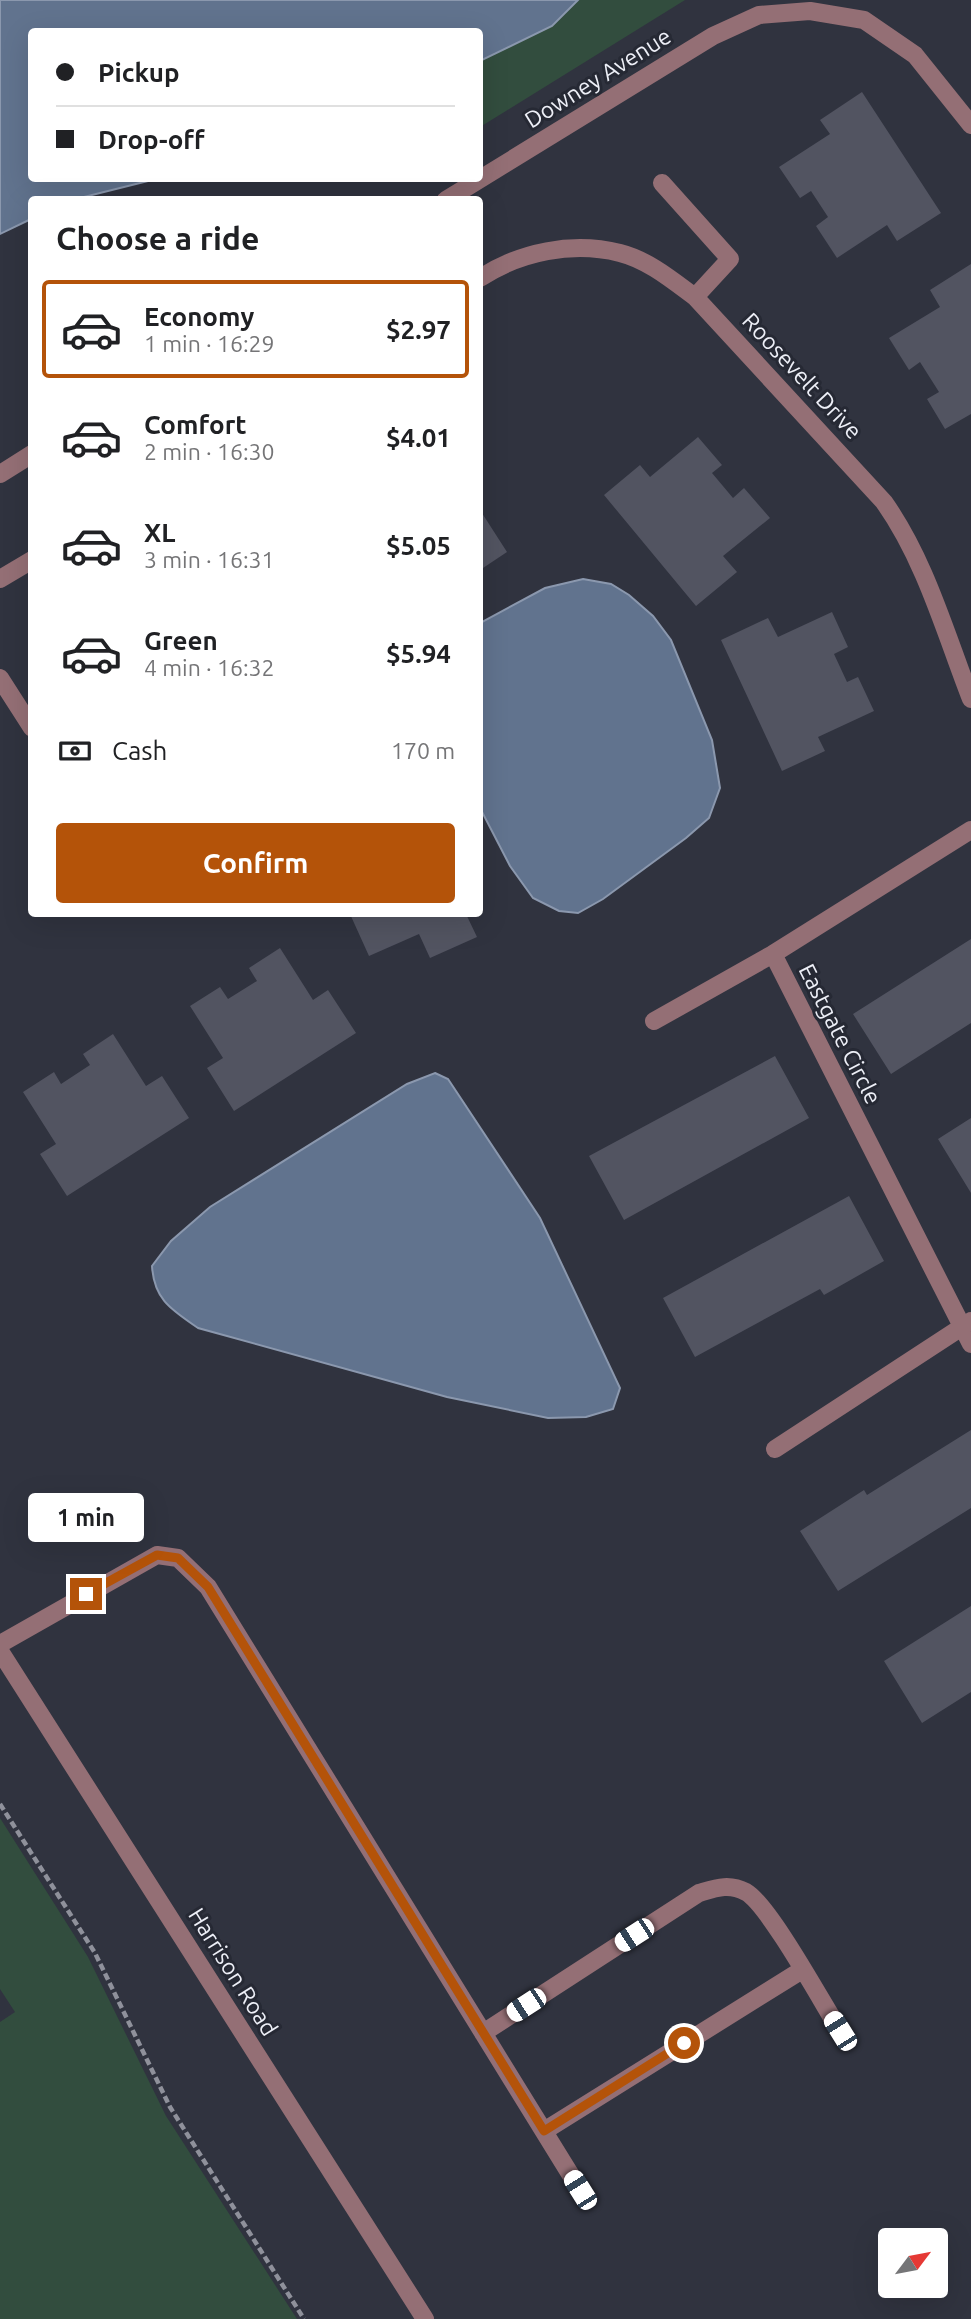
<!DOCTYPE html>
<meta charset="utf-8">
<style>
body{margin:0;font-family:Ubuntu,sans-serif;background:#f6f6f6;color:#202124;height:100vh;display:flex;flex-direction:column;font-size:26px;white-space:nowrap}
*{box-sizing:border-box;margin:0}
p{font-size:23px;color:#757577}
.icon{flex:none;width:38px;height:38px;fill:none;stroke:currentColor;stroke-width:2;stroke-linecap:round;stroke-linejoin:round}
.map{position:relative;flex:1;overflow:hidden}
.details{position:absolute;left:28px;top:196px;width:455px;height:721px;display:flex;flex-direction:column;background:#fff;border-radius:7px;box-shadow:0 7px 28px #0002}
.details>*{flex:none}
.top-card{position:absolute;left:28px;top:28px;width:455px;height:154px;border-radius:7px;box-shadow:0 7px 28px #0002;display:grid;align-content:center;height:154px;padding:0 28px;background:#fff}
.needle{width:46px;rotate:58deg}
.tools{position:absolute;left:878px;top:2228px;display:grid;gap:14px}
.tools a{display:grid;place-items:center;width:70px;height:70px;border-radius:7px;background:#fff;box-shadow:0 7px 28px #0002;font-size:35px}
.end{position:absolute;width:32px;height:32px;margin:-16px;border:9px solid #b45309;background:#fff;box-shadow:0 0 0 4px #fff}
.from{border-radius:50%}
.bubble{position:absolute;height:49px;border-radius:7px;background:#fff;box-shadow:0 7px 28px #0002;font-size:23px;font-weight:600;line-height:49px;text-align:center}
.car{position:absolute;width:21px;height:42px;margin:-21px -10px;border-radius:9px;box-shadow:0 0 5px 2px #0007;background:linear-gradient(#fff 24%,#345 0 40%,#fff 0 76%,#345 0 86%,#fff 0)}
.top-card b{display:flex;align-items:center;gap:24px;height:66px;font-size:26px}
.top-card b+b{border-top:2px solid #e0e0e0}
.top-card i{width:18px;height:18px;background:#202124}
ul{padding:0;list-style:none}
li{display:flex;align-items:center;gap:21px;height:98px;margin:0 14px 10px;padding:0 14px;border:4px solid transparent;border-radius:7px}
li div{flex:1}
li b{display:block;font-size:26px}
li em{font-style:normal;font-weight:600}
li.on{border-color:#b45309}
li>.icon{width:63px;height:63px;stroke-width:1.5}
h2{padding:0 28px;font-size:32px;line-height:84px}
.pay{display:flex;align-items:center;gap:18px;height:77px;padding:0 28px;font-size:26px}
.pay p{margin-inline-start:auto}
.action{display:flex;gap:14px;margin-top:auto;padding:14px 28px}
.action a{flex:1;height:80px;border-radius:7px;background:#b45309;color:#fff;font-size:28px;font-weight:600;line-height:80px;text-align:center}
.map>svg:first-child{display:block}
.green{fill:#324d3e}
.water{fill:#61738e;stroke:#8b98ae;stroke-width:2}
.building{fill:#525461}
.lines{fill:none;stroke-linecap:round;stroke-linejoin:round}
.path{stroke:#8f919b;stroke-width:4.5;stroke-dasharray:7 3.5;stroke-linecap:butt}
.minor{stroke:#946f75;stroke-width:18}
.route{stroke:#b45309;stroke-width:9}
.labels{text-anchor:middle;stroke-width:6;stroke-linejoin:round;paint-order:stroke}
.street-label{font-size:23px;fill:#edeff7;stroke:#262934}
</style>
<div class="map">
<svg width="971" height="2319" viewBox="0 0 971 2319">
<rect width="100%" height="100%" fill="#30333f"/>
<path class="green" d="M578,0H685L480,127V61L552,26Z
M0,1818L88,1957L166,2116L297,2319H0V2022L15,2012L0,1989Z"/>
<path class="water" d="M0,0H578L552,26L480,61V32H32V178L156,179L76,199L32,200L31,219L0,234Z
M583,579L611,584L629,595L653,616L671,640L712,740L720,788L709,818L686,838L603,899L578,913L559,911L533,898L510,866L480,808V623L545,588Z
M435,1073L448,1079L540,1218L620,1388L613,1409L586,1417L548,1418L447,1397L198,1328C172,1310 154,1300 152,1266L171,1241L210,1207L407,1084Z"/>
<path class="building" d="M862,92L941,213L897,241L887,225L837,258L816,226L828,217L811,191L800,198L779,167L830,134L820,120Z
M971,264V414L945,429L927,399L939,392L920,362L909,370L889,338L940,307L930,290Z
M698,437L722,465L712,473L733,498L744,488L770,518L723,556L737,572L696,606L604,495L640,465L650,477Z
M480,510L507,552L480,570Z
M832,612L848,647L834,654L847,682L858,677L874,711L818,737L825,751L782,771L721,640L768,618L778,637Z
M350,914H466L477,937L430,958L419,934L369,956Z
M971,939V1023L891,1074L853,1014Z
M280,948L313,1000L328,990L356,1033L234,1111L207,1068L223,1058L190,1006L220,987L228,999L257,981L249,968Z
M113,1034L146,1086L162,1076L189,1118L67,1196L40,1154L56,1144L23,1092L54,1072L61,1084L90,1065L83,1054Z
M775,1056L809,1118L624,1220L589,1156Z
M971,1118V1193L938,1139Z
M849,1196L884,1261L824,1295L820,1289L695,1357L663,1298Z
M971,1430V1508L838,1591L800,1531L864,1490L867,1495Z
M971,1606V1692L922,1723L884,1661Z"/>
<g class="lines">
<path class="path" d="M0,1804L95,1953L170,2107L304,2319"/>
<path class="minor" d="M662,183L730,259L695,297
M446,200L713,36L759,15L810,11L864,20L915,55L971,125
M480,278C520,252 572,241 620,253C648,260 672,280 695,297L884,502C925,560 945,632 971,699
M0,474L32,454
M0,579L32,560
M0,678L32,728
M971,830L773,954L971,1344
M654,1021L773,954
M775,1449L971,1321
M0,1644L157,1555L178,1558L208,1587L580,2190
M0,1651L425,2319
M483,2033L699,1893C716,1888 729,1883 746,1892C769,1905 823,2004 840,2031
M544,2131L802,1970"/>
</g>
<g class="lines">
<path class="route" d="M86,1594L157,1555L178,1558L208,1587L544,2131L684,2043"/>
</g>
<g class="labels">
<g class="street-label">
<text transform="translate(598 78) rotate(-32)" y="8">Downey Avenue</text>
<text transform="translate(802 376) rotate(47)" y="8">Roosevelt Drive</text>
<text transform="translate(840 1034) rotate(63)" y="8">Eastgate Circle</text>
<text transform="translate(233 1972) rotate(58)" y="8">Harrison Road</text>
</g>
</g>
</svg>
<div class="tools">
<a><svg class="needle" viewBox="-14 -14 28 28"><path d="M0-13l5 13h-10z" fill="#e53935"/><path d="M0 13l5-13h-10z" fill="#757577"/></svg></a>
</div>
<i class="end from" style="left:684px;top:2043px"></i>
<i class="end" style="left:86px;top:1594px"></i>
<div class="bubble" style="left:28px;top:1493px;width:116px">1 min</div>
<i class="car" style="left:634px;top:1935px;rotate:237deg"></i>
<i class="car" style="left:526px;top:2005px;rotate:237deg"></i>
<i class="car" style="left:840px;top:2031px;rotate:328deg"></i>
<i class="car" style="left:580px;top:2190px;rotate:328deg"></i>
<div class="top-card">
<b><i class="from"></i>Pickup</b>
<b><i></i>Drop-off</b>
</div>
<section class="details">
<h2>Choose a ride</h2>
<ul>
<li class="on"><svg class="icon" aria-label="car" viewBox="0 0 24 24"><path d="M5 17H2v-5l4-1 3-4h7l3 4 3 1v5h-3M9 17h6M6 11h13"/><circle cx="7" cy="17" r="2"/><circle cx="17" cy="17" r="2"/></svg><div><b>Economy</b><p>1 min · 16:29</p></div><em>$2.97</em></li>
<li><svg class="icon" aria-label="car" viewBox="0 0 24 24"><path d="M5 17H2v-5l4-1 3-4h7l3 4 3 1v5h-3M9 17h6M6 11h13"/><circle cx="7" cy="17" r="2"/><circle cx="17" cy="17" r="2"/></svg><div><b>Comfort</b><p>2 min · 16:30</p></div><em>$4.01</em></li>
<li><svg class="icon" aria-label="car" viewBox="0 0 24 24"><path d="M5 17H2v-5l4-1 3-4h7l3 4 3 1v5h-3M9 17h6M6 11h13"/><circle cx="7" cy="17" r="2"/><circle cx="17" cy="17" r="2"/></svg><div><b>XL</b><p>3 min · 16:31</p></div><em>$5.05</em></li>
<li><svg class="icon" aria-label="car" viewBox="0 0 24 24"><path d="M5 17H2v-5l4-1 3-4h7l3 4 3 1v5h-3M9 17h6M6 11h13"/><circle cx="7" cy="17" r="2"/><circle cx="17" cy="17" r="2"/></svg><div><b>Green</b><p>4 min · 16:32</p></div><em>$5.94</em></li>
</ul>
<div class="pay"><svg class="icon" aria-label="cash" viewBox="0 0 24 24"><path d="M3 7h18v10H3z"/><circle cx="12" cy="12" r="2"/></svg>Cash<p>170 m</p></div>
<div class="action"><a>Confirm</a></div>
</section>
</div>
